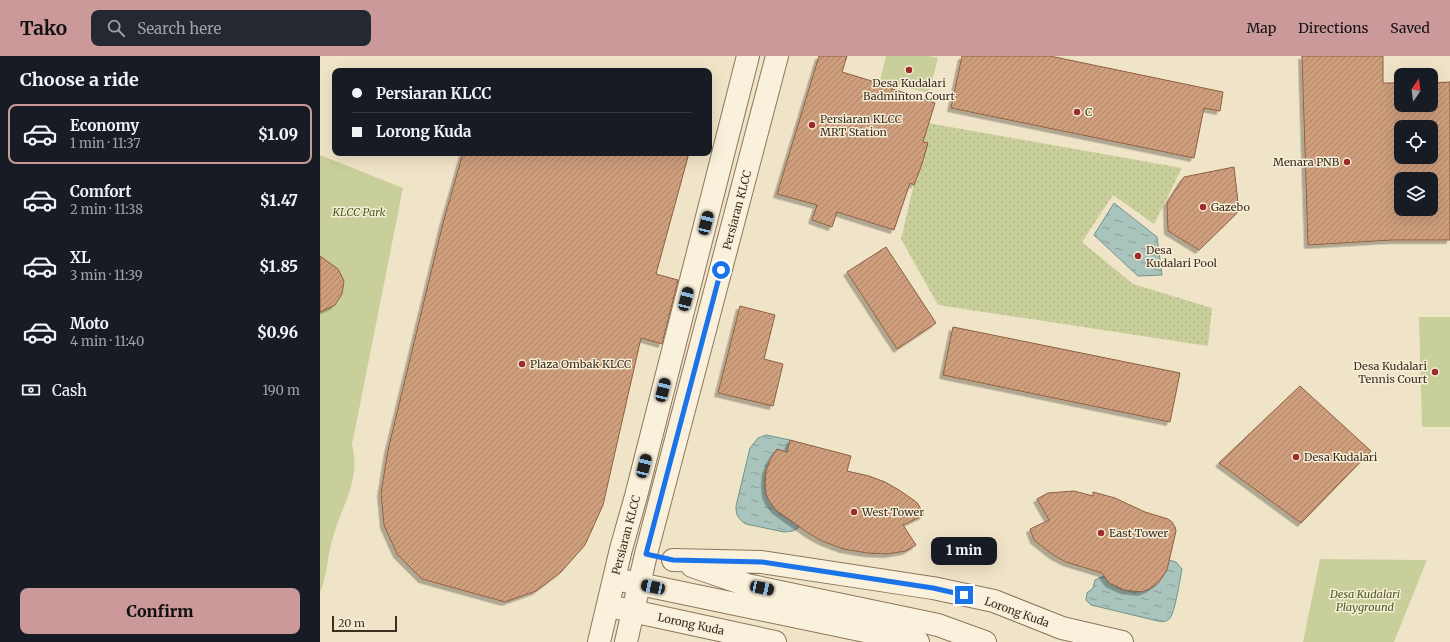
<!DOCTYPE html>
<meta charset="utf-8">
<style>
body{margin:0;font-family:Merriweather,serif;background:#242831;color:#f1f3f6;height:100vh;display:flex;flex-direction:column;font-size:15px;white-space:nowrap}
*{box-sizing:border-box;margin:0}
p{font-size:13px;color:#9ea1a6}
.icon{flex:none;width:22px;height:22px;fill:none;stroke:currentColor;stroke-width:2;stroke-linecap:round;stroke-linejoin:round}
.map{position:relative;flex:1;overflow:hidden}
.details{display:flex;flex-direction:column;background:#171b24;width:320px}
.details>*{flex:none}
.guide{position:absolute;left:12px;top:12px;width:380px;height:88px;border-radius:8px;box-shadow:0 4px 16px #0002;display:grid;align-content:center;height:88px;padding:0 20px;background:#171b24}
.needle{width:26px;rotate:14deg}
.fabs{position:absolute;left:1074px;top:12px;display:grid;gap:8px}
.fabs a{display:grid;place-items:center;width:44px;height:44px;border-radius:8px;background:#171b24;box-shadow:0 4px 16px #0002;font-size:20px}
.scale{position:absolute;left:12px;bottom:10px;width:65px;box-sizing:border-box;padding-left:4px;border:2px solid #3d2e20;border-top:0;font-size:11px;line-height:14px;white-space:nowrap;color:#3d2e20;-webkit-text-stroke:3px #f7eed8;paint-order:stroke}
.end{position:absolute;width:18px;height:18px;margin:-9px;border:5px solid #1a73e8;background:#fff;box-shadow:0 0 0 2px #fff}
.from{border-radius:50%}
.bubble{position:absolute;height:28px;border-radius:8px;background:#171b24;box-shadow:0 4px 16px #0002;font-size:13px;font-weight:800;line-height:28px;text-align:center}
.car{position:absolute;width:12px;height:24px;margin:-12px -6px;border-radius:5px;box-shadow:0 0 3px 1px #0007;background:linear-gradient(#222 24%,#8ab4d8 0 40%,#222 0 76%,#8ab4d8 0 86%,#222 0)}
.guide b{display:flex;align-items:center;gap:14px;height:38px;font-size:15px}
.guide b+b{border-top:1px solid #363941}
.guide i{width:10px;height:10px;background:#f1f3f6}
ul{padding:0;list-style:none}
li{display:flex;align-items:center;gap:12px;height:60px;margin:0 8px 6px;padding:0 12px;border:2px solid transparent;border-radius:8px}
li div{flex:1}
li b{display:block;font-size:15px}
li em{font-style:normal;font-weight:800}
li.active{border-color:#cc999b}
li>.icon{width:36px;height:36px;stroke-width:1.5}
h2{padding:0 20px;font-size:18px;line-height:48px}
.pay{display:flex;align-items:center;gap:10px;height:44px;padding:0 20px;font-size:15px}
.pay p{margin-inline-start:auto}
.action{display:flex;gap:8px;margin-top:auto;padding:8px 20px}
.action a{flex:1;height:46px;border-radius:8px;background:#cc999b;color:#111;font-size:16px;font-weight:800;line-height:46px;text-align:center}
header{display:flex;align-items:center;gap:24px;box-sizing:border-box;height:56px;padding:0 20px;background:#cc999b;color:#111}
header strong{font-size:19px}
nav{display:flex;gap:22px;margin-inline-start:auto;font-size:14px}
.search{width:280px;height:36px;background:#242831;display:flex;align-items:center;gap:10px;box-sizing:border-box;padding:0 14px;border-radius:8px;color:#9ea1a6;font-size:15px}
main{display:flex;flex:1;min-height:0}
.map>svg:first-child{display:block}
.green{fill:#c9cf9b}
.garden{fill:url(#garden-dots)}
.water{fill:url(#water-ripples);stroke:#6f938a}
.building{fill:url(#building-hatch);stroke:#8d5f41;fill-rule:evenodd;filter:url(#shadow)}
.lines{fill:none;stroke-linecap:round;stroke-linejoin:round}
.minor-casing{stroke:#8d765c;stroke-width:24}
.minor{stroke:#faf1dc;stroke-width:22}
.route{stroke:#1a73e8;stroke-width:5}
.poi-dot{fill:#9e2a2b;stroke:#f7eed8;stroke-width:1.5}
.labels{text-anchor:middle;stroke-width:3;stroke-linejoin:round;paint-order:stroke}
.poi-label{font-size:11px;fill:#3d2e20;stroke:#f7eed8;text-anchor:start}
.street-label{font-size:11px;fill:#3d2e20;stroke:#f7eed8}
.park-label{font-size:11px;font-style:italic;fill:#4d5a26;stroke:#f7eed8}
</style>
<header>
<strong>Tako</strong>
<div class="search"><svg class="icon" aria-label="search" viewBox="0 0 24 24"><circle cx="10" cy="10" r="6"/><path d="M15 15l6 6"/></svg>Search here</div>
<nav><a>Map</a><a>Directions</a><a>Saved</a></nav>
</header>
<main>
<section class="details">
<h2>Choose a ride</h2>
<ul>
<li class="active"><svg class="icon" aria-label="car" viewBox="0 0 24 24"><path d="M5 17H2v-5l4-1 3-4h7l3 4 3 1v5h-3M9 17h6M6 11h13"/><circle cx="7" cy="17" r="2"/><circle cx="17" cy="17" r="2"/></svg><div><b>Economy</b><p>1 min · 11:37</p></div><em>$1.09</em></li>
<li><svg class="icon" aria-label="car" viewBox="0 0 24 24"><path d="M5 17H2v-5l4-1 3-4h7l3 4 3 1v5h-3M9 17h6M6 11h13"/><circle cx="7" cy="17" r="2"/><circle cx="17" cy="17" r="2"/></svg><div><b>Comfort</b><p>2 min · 11:38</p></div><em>$1.47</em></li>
<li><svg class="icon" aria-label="car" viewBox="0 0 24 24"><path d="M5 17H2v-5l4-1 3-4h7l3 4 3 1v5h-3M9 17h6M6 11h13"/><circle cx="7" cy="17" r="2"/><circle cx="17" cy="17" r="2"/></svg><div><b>XL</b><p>3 min · 11:39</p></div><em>$1.85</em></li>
<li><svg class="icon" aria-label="car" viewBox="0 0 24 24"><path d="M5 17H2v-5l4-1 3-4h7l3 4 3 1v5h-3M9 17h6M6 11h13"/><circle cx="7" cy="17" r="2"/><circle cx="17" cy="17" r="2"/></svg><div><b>Moto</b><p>4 min · 11:40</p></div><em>$0.96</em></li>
</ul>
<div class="pay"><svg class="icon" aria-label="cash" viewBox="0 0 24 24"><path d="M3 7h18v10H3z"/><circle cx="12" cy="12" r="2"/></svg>Cash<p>190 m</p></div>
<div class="action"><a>Confirm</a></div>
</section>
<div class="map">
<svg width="1130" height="586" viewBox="0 0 1130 586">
<defs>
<pattern id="garden-dots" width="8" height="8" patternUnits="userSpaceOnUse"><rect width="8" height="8" fill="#c9cf9b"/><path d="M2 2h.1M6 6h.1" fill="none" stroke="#aeb285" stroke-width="1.8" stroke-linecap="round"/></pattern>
<pattern id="water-ripples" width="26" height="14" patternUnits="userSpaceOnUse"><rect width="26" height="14" fill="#a9c4bc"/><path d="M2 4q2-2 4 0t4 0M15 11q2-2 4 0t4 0" fill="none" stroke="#8ba098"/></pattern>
<pattern id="building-hatch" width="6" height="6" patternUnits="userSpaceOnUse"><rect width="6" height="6" fill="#cf9f7d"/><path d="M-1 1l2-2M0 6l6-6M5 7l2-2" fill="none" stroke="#a98266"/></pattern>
<filter id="shadow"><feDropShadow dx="-3.5" dy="3.5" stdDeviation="0" flood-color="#0004"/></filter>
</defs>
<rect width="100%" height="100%" fill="#f0e4c8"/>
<path class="green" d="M566,0H609L618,2L609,37L560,25Z
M0,99L83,132L32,389C42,424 20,452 12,485C8,498 6,526 0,536Z
M1130,261V371H1102L1099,261Z
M1000,503L1107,504L1074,586H983Z"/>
<path class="garden" d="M608,67L862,112L834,168L793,139L762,186L813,228L892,252L888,290L618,249L581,183Z"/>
<path class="water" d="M794,147L837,181L842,219L818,220L774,179Z
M446,379L470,384L467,396L457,394C446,409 438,432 452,449C459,458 470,464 479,471L473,475L464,476L426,468C418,463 416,459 416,450L430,392L438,382Z
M849,504L856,506L862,513C860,523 855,556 850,562C847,566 843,566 838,565L771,549L766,544L767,537L773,532L775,524L784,520C788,527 793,530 801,533C826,542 843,529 849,504Z"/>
<path class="building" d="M499,0H527L522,16L555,26V27L615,47L603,86L608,87L602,108L594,129L590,127L574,174L517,156L512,171L492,164L497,149L457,138Z
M642,0H730L903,36L900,55L884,52L874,102L631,52Z
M982,0H1063V27H1081V49H1111V27L1130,26V184H1072L988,189ZM1081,71H1111V101H1081ZM1081,123H1111V153H1081Z
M143,97H369L336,218L358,224L342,288L321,282L283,449L265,489L241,516L216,535L185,546L102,523L77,498L64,469L61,437L68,394L123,167Z
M914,111L919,155L879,194L848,175L847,147L864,121Z
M566,191L616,267L577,293L527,216Z
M0,200L18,213L24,225L22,238L15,249L0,256Z
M420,250L455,259L444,303L463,308L453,350L398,337Z
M633,271L860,317L850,366L623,319Z
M980,330L1051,395L981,467L899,407Z
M470,384L531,400L527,415L549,420L565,426L579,434L595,445L598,448L604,459L583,469L596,489L586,495L567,498L547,497L523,493L502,485L488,477L456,454L449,445L446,438L445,427L446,415L450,404L457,393L467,396Z
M754,435L773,440V436L795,442L825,456L848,463L852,466L855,471L856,475L847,514L839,526L831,532L822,536L804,534L789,527L782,517L746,506L733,499L714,484L710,473L729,464L717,443L728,437Z"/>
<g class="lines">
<g class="minor-casing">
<path id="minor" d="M353,504L442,506L613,532L674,545L742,572L802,586
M372,510L427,529L618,569L665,586
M305,525L598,586
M298,552L455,586
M279,586L301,493L316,440L428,0
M306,586L326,498L457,0"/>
</g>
<use href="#minor" class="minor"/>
</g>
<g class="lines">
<path class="route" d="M401,214L326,498L353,504L442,506L613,532L644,539"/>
</g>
<g class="poi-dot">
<circle cx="589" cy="14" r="4"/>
<circle cx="757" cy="56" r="4"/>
<circle cx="492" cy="69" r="4"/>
<circle cx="1027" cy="106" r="4"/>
<circle cx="883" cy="151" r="4"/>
<circle cx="818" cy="200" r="4"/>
<circle cx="202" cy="308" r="4"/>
<circle cx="1115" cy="316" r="4"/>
<circle cx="976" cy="401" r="4"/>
<circle cx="534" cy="456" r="4"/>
<circle cx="781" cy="477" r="4"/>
</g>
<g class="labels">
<g class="poi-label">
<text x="589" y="31" text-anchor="middle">Desa Kudalari<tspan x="589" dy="13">Badminton Court</tspan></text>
<text x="765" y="60">C</text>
<text x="500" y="67">Persiaran KLCC<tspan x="500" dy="13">MRT Station</tspan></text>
<text x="1019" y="110" text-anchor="end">Menara PNB</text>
<text x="891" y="155">Gazebo</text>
<text x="826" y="198">Desa<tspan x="826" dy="13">Kudalari Pool</tspan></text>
<text x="210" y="312">Plaza Ombak KLCC</text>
<text x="1107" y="314" text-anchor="end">Desa Kudalari<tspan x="1107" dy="13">Tennis Court</tspan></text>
<text x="984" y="405">Desa Kudalari</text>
<text x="542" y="460">West Tower</text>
<text x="789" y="481">East Tower</text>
</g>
<g class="street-label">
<text transform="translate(417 154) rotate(-75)" y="4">Persiaran KLCC</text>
<text transform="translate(306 479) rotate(-75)" y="4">Persiaran KLCC</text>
<text transform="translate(697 556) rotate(20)" y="4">Lorong Kuda</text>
<text transform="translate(371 568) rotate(12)" y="4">Lorong Kuda</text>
</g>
<g class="park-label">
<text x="39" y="160">KLCC Park</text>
<text x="1045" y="542">Desa Kudalari<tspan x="1045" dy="13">Playground</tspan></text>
</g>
</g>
</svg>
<div class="fabs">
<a><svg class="needle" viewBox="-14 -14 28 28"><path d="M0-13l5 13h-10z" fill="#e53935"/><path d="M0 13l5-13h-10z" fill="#9ea1a6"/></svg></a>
<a><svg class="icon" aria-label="locate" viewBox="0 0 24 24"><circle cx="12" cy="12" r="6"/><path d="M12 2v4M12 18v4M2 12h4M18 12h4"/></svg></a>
<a><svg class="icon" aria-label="layers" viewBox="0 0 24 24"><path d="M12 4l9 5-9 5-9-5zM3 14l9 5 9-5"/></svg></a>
</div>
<div class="scale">20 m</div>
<i class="end from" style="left:401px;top:214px"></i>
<i class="end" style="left:644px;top:539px"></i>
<div class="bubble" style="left:611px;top:481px;width:66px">1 min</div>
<i class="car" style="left:386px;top:167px;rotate:14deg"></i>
<i class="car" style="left:366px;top:243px;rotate:14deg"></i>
<i class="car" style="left:343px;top:334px;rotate:14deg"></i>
<i class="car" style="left:324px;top:410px;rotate:14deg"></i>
<i class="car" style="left:333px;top:531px;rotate:282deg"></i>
<i class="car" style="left:442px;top:532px;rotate:102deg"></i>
<div class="guide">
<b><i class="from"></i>Persiaran KLCC</b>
<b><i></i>Lorong Kuda</b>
</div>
</div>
</main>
